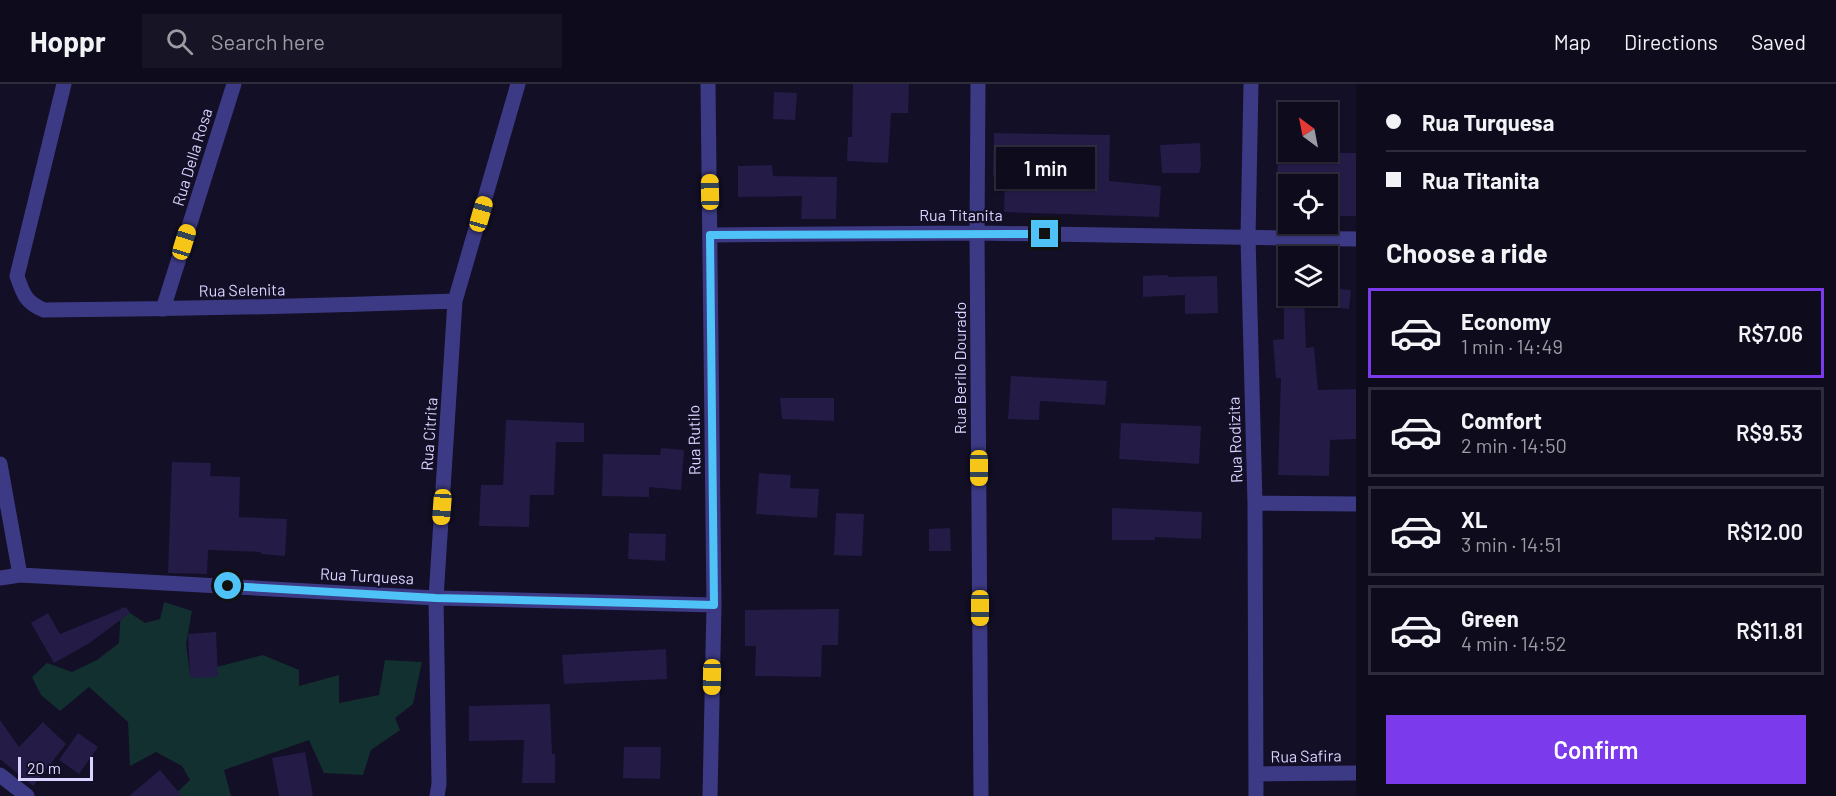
<!DOCTYPE html>
<meta charset="utf-8">
<style>
body{margin:0;font-family:Barlow,sans-serif;background:#171425;color:#f1f3f6;height:100vh;display:flex;flex-direction:column;font-size:22px;white-space:nowrap}
*{box-sizing:border-box;margin:0}
p{font-size:20px;color:#9b9ba3}
.icon{flex:none;width:33px;height:33px;fill:none;stroke:currentColor;stroke-width:2;stroke-linecap:round;stroke-linejoin:round}
.map{position:relative;flex:1;overflow:hidden}
.drawer{display:flex;flex-direction:column;background:#0e0b1c;width:480px}
.drawer>*{flex:none}
.banner{display:grid;align-content:center;height:132px;padding:0 30px;background:#0e0b1c}
.needle{width:39px;rotate:328deg}
.buttons{position:absolute;left:1278px;top:18px;display:grid;gap:12px}
.buttons a{display:grid;place-items:center;width:60px;height:60px;border-radius:0px;background:#0e0b1c;box-shadow:0 2px 4px #0004,0 0 0 2px #2e2b3b;font-size:30px}
.scale{position:absolute;left:18px;bottom:15px;width:75px;box-sizing:border-box;padding-left:6px;border:3px solid #d9d4ff;border-top:0;font-size:16px;line-height:21px;white-space:nowrap;color:#d9d4ff;-webkit-text-stroke:4px #130f26;paint-order:stroke}
.end{position:absolute;width:27px;height:27px;margin:-14px;border:8px solid #4fc3f7;background:#111;box-shadow:0 0 0 3px #111}
.from{border-radius:50%}
.bubble{position:absolute;height:42px;border-radius:0px;background:#0e0b1c;box-shadow:0 2px 4px #0004,0 0 0 2px #2e2b3b;font-size:20px;font-weight:600;line-height:42px;text-align:center}
.car{position:absolute;width:18px;height:36px;margin:-18px -9px;border-radius:8px;box-shadow:0 0 4px 2px #0007;background:linear-gradient(#f5c518 24%,#345 0 40%,#f5c518 0 76%,#345 0 86%,#f5c518 0)}
.banner b{display:flex;align-items:center;gap:21px;height:57px;font-size:22px}
.banner b+b{border-top:2px solid #2e2b3b}
.banner i{width:15px;height:15px;background:#f1f3f6}
ul{padding:0;list-style:none}
li{display:flex;align-items:center;gap:18px;height:90px;margin:0 12px 9px;padding:0 18px;border:3px solid #2e2b3b;border-radius:0px}
li div{flex:1}
li b{display:block;font-size:22px}
li em{font-style:normal;font-weight:600}
li.on{border-color:#7c3aed}
li>.icon{width:54px;height:54px;stroke-width:1.5}
h2{padding:0 30px;font-size:27px;line-height:72px}
.primary-button{display:flex;gap:12px;margin-top:auto;padding:12px 30px}
.primary-button a{flex:1;height:69px;border-radius:0px;background:#7c3aed;color:#fff;font-size:24px;font-weight:600;line-height:69px;text-align:center}
header{display:flex;align-items:center;gap:36px;box-sizing:border-box;height:84px;padding:0 30px;background:#0e0b1c;border-bottom:2px solid #2e2b3b}
header strong{font-size:28px}
nav{display:flex;gap:33px;margin-inline-start:auto;font-size:21px}
.search{width:420px;height:54px;background:#171425;display:flex;align-items:center;gap:15px;box-sizing:border-box;padding:0 21px;border-radius:0px;color:#9b9ba3;font-size:22px}
main{display:flex;flex:1;min-height:0}
.map>svg:first-child{display:block}
.green{fill:#12302f}
.building{fill:#241b47}
.lines{fill:none;stroke-linecap:round;stroke-linejoin:round}
.street{stroke:#3d3a85;stroke-width:15}
.route{stroke:#4fc3f7;stroke-width:8}
.labels{text-anchor:middle;stroke-width:4.5;stroke-linejoin:round;paint-order:stroke}
.street-label{font-size:16px;fill:#d9d4ff;stroke:#130f26}
</style>
<header>
<strong>Hoppr</strong>
<div class="search"><svg class="icon" aria-label="search" viewBox="0 0 24 24"><circle cx="10" cy="10" r="6"/><path d="M15 15l6 6"/></svg>Search here</div>
<nav><a>Map</a><a>Directions</a><a>Saved</a></nav>
</header>
<main>
<div class="map">
<svg width="1356" height="712" viewBox="0 0 1356 712">
<rect width="100%" height="100%" fill="#130f26"/>
<path class="green" d="M164,518L192,527L186,560L190,590L263,571L299,586V602L339,591V619L379,611L385,576L422,578L413,620L395,634L400,646L371,666L363,691L324,689L309,656L224,686L231,712H173L190,696L182,682L156,668L130,682L128,638L89,603L60,627L41,611L32,593L47,579L72,588L97,576L119,559L121,523L145,539L160,535Z"/>
<path class="building" d="M853,0H909L908,29H891L888,79L847,77L848,53H852Z
M774,8L797,9L795,36L773,35Z
M994,49L1110,51L1109,97L1161,102L1159,133L1004,128L1005,92H993Z
M1200,59L1201,81L1199,89H1162L1160,61Z
M1278,68L1356,69V132H1328V100H1322V91H1277Z
M772,81L773,92L837,93L836,135H801L802,112L738,113V82Z
M1168,191V193L1217,192L1218,229L1185,230V211L1143,213V192Z
M1328,204L1351,206L1349,225L1328,223Z
M1284,212H1304L1306,264L1314,263L1318,306L1356,305V355L1330,356L1329,392L1278,391L1281,294H1276L1273,256L1284,255Z
M1011,292L1107,297L1105,321L1040,317L1039,336L1008,335Z
M780,314H834V337L782,335Z
M506,336L584,339V358H556L554,411H530L529,443L479,442L481,401H503Z
M1121,339L1201,342L1199,380L1119,375Z
M661,364L684,366L681,406L649,403V413L602,412L603,370L660,371Z
M172,378L211,379L210,392L240,393L239,433L287,435L285,472L261,470V468L208,466L207,490L168,489Z
M759,389L791,391L790,404L819,405L817,434L756,430Z
M1112,424L1202,428L1201,455L1155,453V456H1112Z
M836,429L864,430L862,472L834,471Z
M950,444L951,467H929V445Z
M629,449L666,450L665,477L628,475Z
M126,523L130,529L88,560L54,579L31,539L48,529L60,550Z
M839,525L838,561H822L821,593L755,592L756,562H745V526Z
M216,548L218,593L190,594L188,550Z
M666,565L667,595L564,600L562,571Z
M550,620L552,670H555V699H522L524,656L469,657V622Z
M0,636L19,663L43,638L66,660L33,702L0,675Z
M78,649L98,663L79,690L59,676Z
M624,663H661L660,695L623,694Z
M305,668L313,712H279L272,674Z
M160,686L182,712H129Z"/>
<g class="lines">
<path class="street" d="M64,0L17,192C23,210 26,219 44,226C181,225 318,222 455,217
M708,0L714,521L710,712
M978,0L977,149L981,712
M1251,0L1248,153L1255,419L1256,712
M710,151L977,149L1356,155
M163,225L234,0
M0,380L20,491
M1255,419L1356,420
M0,494L20,491L436,514L714,521
M1256,690L1356,689
M0,691L27,712
M437,712L439,700L436,514L455,217L518,0"/>
</g>
<g class="lines">
<path class="route" d="M228,502L436,514L714,521L710,151L1045,150"/>
</g>
<g class="labels">
<g class="street-label">
<text transform="translate(192 73) rotate(-73)" y="6">Rua Della Rosa</text>
<text x="961" y="137">Rua Titanita</text>
<text transform="translate(242 206) rotate(-1)" y="6">Rua Selenita</text>
<text transform="translate(960 284) rotate(-90)" y="6">Rua Berilo Dourado</text>
<text transform="translate(429 350) rotate(-86)" y="6">Rua Citrita</text>
<text transform="translate(694 356) rotate(-91)" y="6">Rua Rutilo</text>
<text transform="translate(1235 356) rotate(-92)" y="6">Rua Rodizita</text>
<text transform="translate(367 492) rotate(3)" y="6">Rua Turquesa</text>
<text transform="translate(1306 672) rotate(-1)" y="6">Rua Safira</text>
</g>
</g>
</svg>
<div class="buttons">
<a><svg class="needle" viewBox="-14 -14 28 28"><path d="M0-13l5 13h-10z" fill="#e53935"/><path d="M0 13l5-13h-10z" fill="#9b9ba3"/></svg></a>
<a><svg class="icon" aria-label="locate" viewBox="0 0 24 24"><circle cx="12" cy="12" r="6"/><path d="M12 2v4M12 18v4M2 12h4M18 12h4"/></svg></a>
<a><svg class="icon" aria-label="layers" viewBox="0 0 24 24"><path d="M12 4l9 5-9 5-9-5zM3 14l9 5 9-5"/></svg></a>
</div>
<div class="scale">20 m</div>
<i class="end from" style="left:228px;top:502px"></i>
<i class="end" style="left:1045px;top:150px"></i>
<div class="bubble" style="left:996px;top:63px;width:99px">1 min</div>
<i class="car" style="left:710px;top:108px;rotate:359deg"></i>
<i class="car" style="left:481px;top:130px;rotate:16deg"></i>
<i class="car" style="left:184px;top:158px;rotate:17deg"></i>
<i class="car" style="left:979px;top:384px;rotate:180deg"></i>
<i class="car" style="left:442px;top:423px;rotate:184deg"></i>
<i class="car" style="left:980px;top:524px;rotate:180deg"></i>
<i class="car" style="left:712px;top:593px;rotate:181deg"></i>
</div>
<section class="drawer">
<div class="banner">
<b><i class="from"></i>Rua Turquesa</b>
<b><i></i>Rua Titanita</b>
</div>
<h2>Choose a ride</h2>
<ul>
<li class="on"><svg class="icon" aria-label="car" viewBox="0 0 24 24"><path d="M5 17H2v-5l4-1 3-4h7l3 4 3 1v5h-3M9 17h6M6 11h13"/><circle cx="7" cy="17" r="2"/><circle cx="17" cy="17" r="2"/></svg><div><b>Economy</b><p>1 min · 14:49</p></div><em>R$7.06</em></li>
<li><svg class="icon" aria-label="car" viewBox="0 0 24 24"><path d="M5 17H2v-5l4-1 3-4h7l3 4 3 1v5h-3M9 17h6M6 11h13"/><circle cx="7" cy="17" r="2"/><circle cx="17" cy="17" r="2"/></svg><div><b>Comfort</b><p>2 min · 14:50</p></div><em>R$9.53</em></li>
<li><svg class="icon" aria-label="car" viewBox="0 0 24 24"><path d="M5 17H2v-5l4-1 3-4h7l3 4 3 1v5h-3M9 17h6M6 11h13"/><circle cx="7" cy="17" r="2"/><circle cx="17" cy="17" r="2"/></svg><div><b>XL</b><p>3 min · 14:51</p></div><em>R$12.00</em></li>
<li><svg class="icon" aria-label="car" viewBox="0 0 24 24"><path d="M5 17H2v-5l4-1 3-4h7l3 4 3 1v5h-3M9 17h6M6 11h13"/><circle cx="7" cy="17" r="2"/><circle cx="17" cy="17" r="2"/></svg><div><b>Green</b><p>4 min · 14:52</p></div><em>R$11.81</em></li>
</ul>
<div class="primary-button"><a>Confirm</a></div>
</section>
</main>
